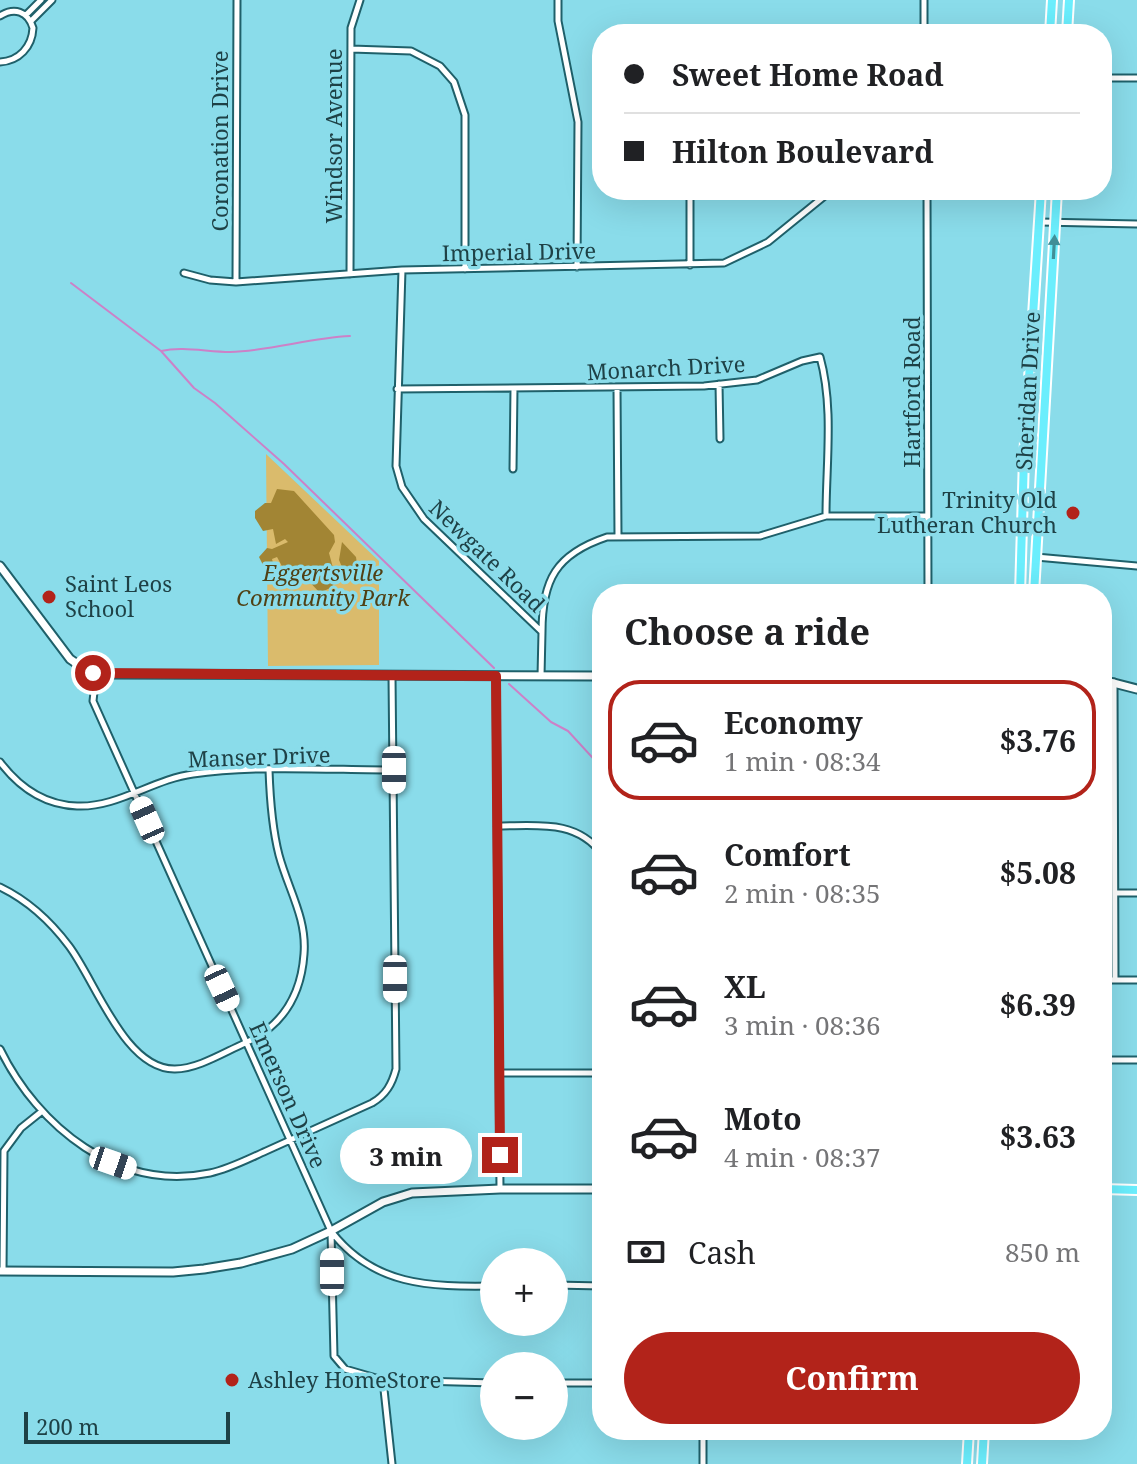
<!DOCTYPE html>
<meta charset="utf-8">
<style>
body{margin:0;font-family:"Noto Serif",serif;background:#f2f2f2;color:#202124;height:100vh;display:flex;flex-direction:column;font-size:30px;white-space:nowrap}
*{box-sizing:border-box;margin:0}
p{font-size:26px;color:#757577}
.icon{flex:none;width:44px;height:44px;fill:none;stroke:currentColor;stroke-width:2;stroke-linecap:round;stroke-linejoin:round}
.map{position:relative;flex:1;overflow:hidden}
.details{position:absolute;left:592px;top:584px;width:520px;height:856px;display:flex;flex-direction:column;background:#fff;border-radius:32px;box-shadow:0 8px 32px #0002}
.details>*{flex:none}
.top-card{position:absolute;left:592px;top:24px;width:520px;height:176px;border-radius:32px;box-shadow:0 8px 32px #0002;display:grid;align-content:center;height:176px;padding:0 32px;background:#fff}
.controls{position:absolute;left:480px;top:1248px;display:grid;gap:16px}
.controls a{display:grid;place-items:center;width:88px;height:88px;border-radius:50%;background:#fff;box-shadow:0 8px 32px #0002;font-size:40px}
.scale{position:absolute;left:24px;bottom:20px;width:206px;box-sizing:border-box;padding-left:8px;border:4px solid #1e4146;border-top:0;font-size:22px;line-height:28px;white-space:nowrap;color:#1e4146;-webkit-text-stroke:6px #8adcea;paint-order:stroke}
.end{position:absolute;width:36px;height:36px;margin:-18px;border:10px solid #b2231a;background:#fff;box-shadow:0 0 0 4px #fff}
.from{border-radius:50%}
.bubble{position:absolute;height:56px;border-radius:28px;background:#fff;box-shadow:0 8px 32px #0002;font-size:26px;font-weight:700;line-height:56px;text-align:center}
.car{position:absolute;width:24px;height:48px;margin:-24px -12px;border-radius:10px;box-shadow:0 0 6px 2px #0007;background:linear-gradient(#fff 24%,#345 0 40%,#fff 0 76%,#345 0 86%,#fff 0)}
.top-card b{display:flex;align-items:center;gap:28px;height:76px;font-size:30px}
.top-card b+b{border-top:2px solid #e0e0e0}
.top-card i{width:20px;height:20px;background:#202124}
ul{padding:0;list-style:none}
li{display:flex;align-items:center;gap:24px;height:120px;margin:0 16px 12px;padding:0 16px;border:4px solid transparent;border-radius:32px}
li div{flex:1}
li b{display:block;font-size:30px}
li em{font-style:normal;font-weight:700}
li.selected{border-color:#b2231a}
li>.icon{width:72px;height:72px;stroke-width:1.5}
h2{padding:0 32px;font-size:36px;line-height:96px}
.pay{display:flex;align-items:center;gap:20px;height:88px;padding:0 32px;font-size:30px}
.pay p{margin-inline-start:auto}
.button{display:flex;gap:16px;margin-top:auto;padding:16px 32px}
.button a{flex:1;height:92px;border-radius:48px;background:#b2231a;color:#fff;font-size:32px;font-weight:700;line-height:92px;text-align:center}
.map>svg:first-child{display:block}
.green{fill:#dabb6c}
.forest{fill:#a28534}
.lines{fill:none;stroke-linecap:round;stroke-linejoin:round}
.stream{stroke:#cc81c7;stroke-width:2}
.minor-casing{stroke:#1f606a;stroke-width:9}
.tertiary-casing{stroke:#1f606a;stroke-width:11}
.primary-casing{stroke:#fff;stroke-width:12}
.minor{stroke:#fff;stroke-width:5}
.tertiary{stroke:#fff;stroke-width:7}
.primary{stroke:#6beefd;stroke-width:8}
.oneway{fill:#418f98}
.route{stroke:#b2231a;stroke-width:10}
.poi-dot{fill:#b2231a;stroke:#8adcea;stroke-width:3}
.labels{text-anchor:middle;stroke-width:7;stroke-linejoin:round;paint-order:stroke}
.street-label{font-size:22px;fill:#1e4146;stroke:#8adcea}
.poi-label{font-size:22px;fill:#1e4146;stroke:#8adcea;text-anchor:start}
.park-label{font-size:22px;font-style:italic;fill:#504014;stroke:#8adcea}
</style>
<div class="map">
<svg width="1137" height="1464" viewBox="0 0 1137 1464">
<rect width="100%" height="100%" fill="#8adcea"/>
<path class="green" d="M266,454L379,561V665L268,666Z"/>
<path class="forest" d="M277,489L294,491L334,535L335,542L329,553L336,579L332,587L320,593L304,576L284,570L277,557L272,559L275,571L272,575L267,573L259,557L267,548L272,549L288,542L285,539L276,544L273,529L263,531L255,518V511L265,503H271Z
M342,542L356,557L357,564L347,579L339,560Z"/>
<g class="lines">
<path class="stream" d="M71,283L161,351L194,388L215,403L284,464L494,668
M161,351C183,346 207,352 230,352C270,351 309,338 350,336
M509,684L551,722L568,731L602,768"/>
<g class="minor-casing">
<path id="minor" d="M558,0V21L578,122L577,267
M924,0V34
M26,15L41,0
M0,16C14,7 28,11 33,28C32,47 19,61 0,62
M31,21L52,0
M351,49L411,51L440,66L454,82L465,115V269
M1102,78H1137
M690,190V265
M927,190L928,594
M1040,222L1137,224
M402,270L396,466L402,487L424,519L542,632L541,676
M184,273L210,280L236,282L402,270L724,263L768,242L832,190
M350,274L351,28L360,0
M236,282L237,0
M719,384L720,439
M617,387L618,536
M397,389L704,386L757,380L802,361L820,357C834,407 826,464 826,516
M513,469L514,388
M1036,557L1137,566
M542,632C542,580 556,554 607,537L760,536L826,516H927
M96,674L93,701L331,1231C373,1286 430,1287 494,1286
M496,676L500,1189
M1114,682L1115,980
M0,762C19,787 45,805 77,806C117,808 154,779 193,774C255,765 331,770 394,770
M497,826C537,826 576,819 602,854
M0,887C27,900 51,922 69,946C96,982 125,1070 175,1069C197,1069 223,1053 243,1044C282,1027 301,997 304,954C307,918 288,889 279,855C272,828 270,799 269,770
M1115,893H1137
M1102,980H1137
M0,1049C38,1127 118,1192 210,1173C229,1169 248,1159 266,1151C302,1135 337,1119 372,1103C386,1095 392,1084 396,1069L392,676
M1102,1060H1137
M499,1073H602
M331,1232L334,1356L345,1369L383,1380L392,1464
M3,1271L4,1151L21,1128L41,1112
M554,1285L602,1286
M383,1380L494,1383
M554,1383H602
M703,1430V1464"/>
</g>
<g class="tertiary-casing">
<path id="tertiary" d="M0,566L70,659L83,668L100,674L602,676
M1102,680L1137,689
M0,1271L173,1272L204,1269L241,1263L292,1249L331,1231L383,1202L412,1193L500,1189H602"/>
</g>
<g class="primary-casing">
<path id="primary" d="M1050,34L1052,0
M1067,34L1069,0
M1020,594L1024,457L1041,190
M1034,594L1057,190
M1102,1189L1137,1190
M967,1464L969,1430
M982,1464L984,1430"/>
</g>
<use href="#minor" class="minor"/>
<use href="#tertiary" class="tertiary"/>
<use href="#primary" class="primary"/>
</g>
<defs><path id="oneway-solid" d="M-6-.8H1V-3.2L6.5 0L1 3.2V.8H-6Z" transform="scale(2)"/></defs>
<use class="oneway" href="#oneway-solid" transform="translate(1054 247) rotate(-87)"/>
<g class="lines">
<path class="route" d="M93,673L496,676L500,1155"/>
</g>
<g class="poi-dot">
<circle cx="1073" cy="513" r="8"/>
<circle cx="49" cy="597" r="8"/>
<circle cx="232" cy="1380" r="8"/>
</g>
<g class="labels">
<g class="street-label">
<text transform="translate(334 136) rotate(-90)" y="8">Windsor Avenue</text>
<text transform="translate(220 141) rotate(-90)" y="8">Coronation Drive</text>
<text transform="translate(519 252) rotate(-1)" y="8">Imperial Drive</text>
<text transform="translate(666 368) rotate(-3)" y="8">Monarch Drive</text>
<text transform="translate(1028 391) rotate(-87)" y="8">Sheridan Drive</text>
<text transform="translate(912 392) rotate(-90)" y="8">Hartford Road</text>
<text transform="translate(487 556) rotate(44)" y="8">Newgate Road</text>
<text transform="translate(259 757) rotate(-2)" y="8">Manser Drive</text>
<text transform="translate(288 1095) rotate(66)" y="8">Emerson Drive</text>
</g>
<g class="poi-label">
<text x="1057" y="508" text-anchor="end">Trinity Old<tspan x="1057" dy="25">Lutheran Church</tspan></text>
<text x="65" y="592">Saint Leos<tspan x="65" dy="25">School</tspan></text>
<text x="248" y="1388">Ashley HomeStore</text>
</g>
<g class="park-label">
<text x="323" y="581">Eggertsville<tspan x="323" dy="25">Community Park</tspan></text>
</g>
</g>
</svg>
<div class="controls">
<a>+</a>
<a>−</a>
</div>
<div class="scale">200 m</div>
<i class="end from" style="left:93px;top:673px"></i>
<i class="end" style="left:500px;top:1155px"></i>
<div class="bubble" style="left:340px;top:1128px;width:132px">3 min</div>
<i class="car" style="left:394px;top:770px;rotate:180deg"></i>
<i class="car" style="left:147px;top:820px;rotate:336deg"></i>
<i class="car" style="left:395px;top:979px;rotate:180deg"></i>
<i class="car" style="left:222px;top:988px;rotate:155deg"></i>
<i class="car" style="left:113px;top:1163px;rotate:109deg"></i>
<i class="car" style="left:332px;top:1272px;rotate:0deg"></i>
<div class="top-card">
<b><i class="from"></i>Sweet Home Road</b>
<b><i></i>Hilton Boulevard</b>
</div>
<section class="details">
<h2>Choose a ride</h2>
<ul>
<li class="selected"><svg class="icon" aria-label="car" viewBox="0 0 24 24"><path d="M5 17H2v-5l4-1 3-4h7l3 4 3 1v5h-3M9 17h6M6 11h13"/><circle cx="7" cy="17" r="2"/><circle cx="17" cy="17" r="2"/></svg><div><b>Economy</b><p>1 min · 08:34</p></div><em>$3.76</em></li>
<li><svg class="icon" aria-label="car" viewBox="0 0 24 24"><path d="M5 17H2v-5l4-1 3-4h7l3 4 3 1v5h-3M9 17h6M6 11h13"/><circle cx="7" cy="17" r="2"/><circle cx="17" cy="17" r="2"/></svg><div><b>Comfort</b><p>2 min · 08:35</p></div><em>$5.08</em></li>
<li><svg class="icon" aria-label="car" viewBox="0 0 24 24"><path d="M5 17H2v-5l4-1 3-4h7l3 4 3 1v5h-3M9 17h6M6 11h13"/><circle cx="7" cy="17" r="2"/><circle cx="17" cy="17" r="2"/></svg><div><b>XL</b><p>3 min · 08:36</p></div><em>$6.39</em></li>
<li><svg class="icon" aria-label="car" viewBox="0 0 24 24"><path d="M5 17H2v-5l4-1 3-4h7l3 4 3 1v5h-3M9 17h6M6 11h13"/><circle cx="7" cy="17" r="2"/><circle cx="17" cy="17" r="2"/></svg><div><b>Moto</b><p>4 min · 08:37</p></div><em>$3.63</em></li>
</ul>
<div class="pay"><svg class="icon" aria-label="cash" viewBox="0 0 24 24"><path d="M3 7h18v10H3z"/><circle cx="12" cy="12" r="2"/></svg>Cash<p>850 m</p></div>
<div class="button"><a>Confirm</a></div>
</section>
</div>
